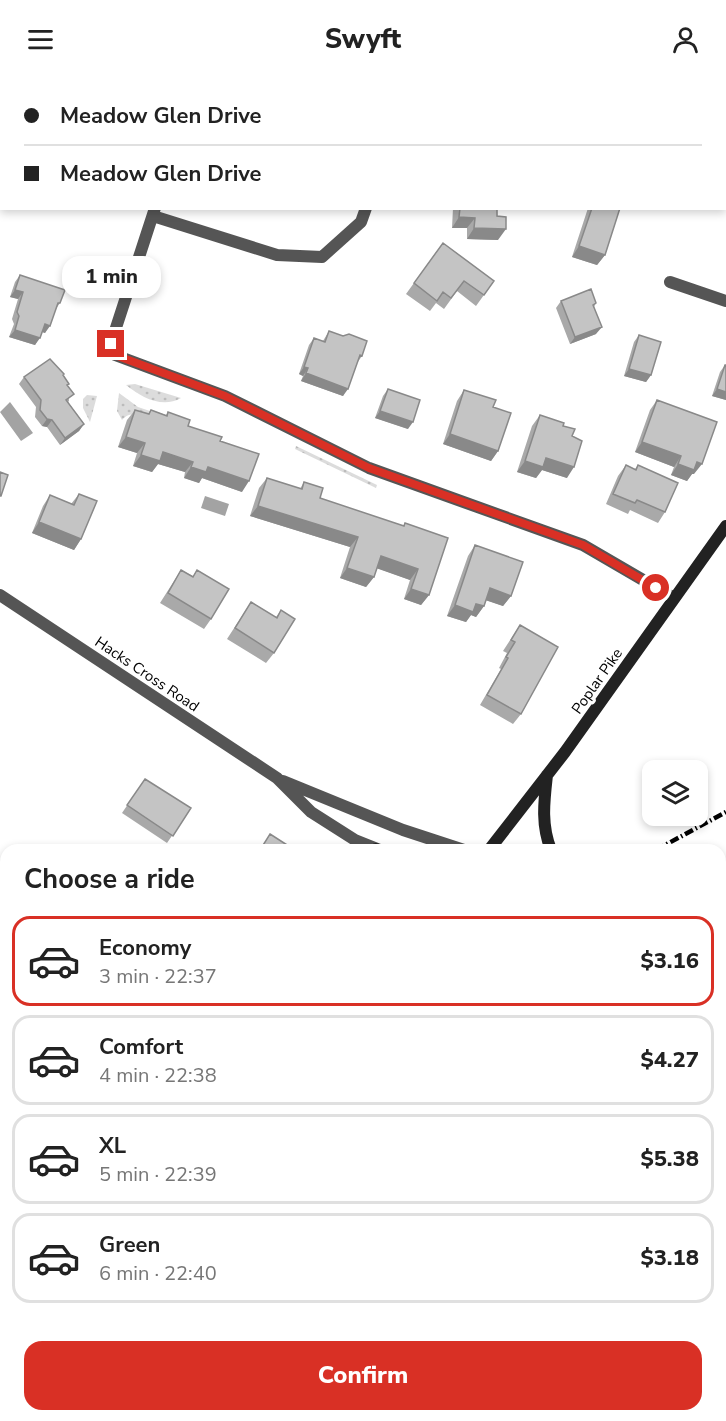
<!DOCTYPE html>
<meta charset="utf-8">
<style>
body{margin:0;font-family:"Nunito Sans",sans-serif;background:#f6f6f6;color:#222;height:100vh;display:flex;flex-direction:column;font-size:22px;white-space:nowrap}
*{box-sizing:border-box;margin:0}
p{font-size:20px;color:#767676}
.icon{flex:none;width:33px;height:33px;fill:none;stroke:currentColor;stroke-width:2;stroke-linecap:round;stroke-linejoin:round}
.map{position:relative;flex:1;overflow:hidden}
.side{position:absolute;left:0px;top:766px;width:726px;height:578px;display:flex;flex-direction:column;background:#fff;border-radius:18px 18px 0 0;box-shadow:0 3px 9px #0003}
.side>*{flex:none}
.banner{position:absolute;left:0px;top:0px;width:726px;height:132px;box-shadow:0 3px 9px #0003;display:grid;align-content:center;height:132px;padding:0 24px;background:#fff}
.buttons{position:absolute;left:642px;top:682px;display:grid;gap:12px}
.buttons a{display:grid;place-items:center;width:66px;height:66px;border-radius:12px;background:#fff;box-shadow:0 3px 9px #0003;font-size:30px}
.end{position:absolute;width:27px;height:27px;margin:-14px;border:8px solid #d93025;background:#fff;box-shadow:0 0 0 3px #fff}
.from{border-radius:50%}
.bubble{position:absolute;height:42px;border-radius:18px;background:#fff;box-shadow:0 3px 9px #0003;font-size:20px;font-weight:800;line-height:42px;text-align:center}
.banner b{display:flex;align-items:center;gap:21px;height:57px;font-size:22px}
.banner b+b{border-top:2px solid #e0e0e0}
.banner i{width:15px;height:15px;background:#222}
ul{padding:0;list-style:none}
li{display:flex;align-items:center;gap:18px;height:90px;margin:0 12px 9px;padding:0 12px;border:3px solid #e0e0e0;border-radius:18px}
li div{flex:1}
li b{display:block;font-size:22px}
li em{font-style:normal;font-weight:800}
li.on{border-color:#d93025}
li>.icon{width:54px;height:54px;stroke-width:1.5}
h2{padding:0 24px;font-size:27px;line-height:72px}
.button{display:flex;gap:12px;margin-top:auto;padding:12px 24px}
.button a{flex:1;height:69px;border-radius:18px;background:#d93025;color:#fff;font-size:24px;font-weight:800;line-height:69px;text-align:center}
header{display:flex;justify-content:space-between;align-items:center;height:78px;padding:0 24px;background:#fff;font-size:27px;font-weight:800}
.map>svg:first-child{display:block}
.grass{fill:url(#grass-dots)}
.water{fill:#a3a3a3}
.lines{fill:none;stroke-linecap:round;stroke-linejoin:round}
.service{stroke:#555;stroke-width:9}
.minor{stroke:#555;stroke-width:12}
.tertiary{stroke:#555;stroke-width:12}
.secondary{stroke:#222;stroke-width:12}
.rail{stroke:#000;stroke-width:4.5;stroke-dasharray:9 3 1.5 3;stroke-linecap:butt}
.wall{fill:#a9a9a9}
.shaded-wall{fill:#898989}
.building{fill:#c4c4c4;stroke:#898989;stroke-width:1.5}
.route{stroke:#d93025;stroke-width:8}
.labels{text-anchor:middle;stroke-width:6;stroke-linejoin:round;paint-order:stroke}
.street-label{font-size:15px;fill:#000;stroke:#fff}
</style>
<header><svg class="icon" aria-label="menu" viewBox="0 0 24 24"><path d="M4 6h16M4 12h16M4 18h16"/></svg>Swyft<svg class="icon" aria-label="person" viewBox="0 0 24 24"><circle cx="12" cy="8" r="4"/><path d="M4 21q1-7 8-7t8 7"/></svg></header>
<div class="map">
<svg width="726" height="1343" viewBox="0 0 726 1343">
<defs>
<pattern id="grass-dots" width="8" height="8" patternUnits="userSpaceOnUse" patternTransform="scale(1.5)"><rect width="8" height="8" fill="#dcdcdc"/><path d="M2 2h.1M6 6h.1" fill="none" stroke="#bbb" stroke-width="1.8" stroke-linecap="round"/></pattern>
</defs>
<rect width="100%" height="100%" fill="#fff"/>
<path class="grass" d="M135,306L181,320C162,331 141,319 126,307Z
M119,315L138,329L156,335L157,340C145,337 130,332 122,342L117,333Z
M87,317L97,318L90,344L83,330V321Z
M296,368L377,407L376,410L295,371Z"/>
<path class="water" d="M10,324L33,355L21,363L0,334Z
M205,418L229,426L225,438L201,430Z"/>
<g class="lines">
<path class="service" d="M106,1343L107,1338
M382,1343L384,1338"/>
<path class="minor" d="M216,2V0
M155,130L113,259L111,273L115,277L225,318L369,390L583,467L674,520
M153,138L277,177L322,179L361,144L366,130
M670,204L726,223
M720,794L726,791
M720,1193L726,1195
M497,1343L499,1338"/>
<path class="tertiary" d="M0,517L277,700L311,734L355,762L380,772
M283,703L403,752L464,772"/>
<path class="secondary" d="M547,697C544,724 541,747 551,772
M376,771L377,772
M489,772L565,674L726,448
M720,854L726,856
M720,888L726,890
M0,1079L6,1075"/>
<path class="rail" d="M656,772L726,734
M0,1136L6,1133"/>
</g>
<path class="wall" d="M453,130H497L498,162L467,161V150H452Z
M588,130H620L605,177L597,187L572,179Z
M443,165L494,203L476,228L457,213L444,231L436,225L430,233L406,216Z
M20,197L60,225L55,232L45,255L42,254L35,267L9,259L14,246L12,241L18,221L10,219L15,204Z
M561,223L596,225L594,229L596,256L570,266L556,230Z
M329,253L362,278L357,285L343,318L301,303L303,298L299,296L309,267L314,260L323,263Z
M639,257L651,297L646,304L624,298L634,264Z
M725,287H726V322L712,318L720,294Z
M63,297L69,306L68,307L69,323L68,324L84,346L79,353L60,367L47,349L42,348L35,339L36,329L19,306L24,299Z
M388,311L408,351L375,340L383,318Z
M464,312L493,329L498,373L491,383L443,366L457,323Z
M657,322L694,396H692L687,403L671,397L674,389L635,374L650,332Z
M135,332L148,336L151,332L166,337L168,334L188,348L220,363L242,414L202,400L199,405L184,400L185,394L158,386L152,394L133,388L137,375L118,369L127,342Z
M540,337L563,348L567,400L542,392L536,400L517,394L532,348Z
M626,387L635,391L638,387L665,434L658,445L630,432L628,436L606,426L618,398Z
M267,400L300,411L304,404L320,420L403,448L405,445L429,517L421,527L404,521L410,502L377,490L374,499L366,509L340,500L350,469L250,438L259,410Z
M79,416L81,461L74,472L32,455L43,428L50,417L71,426Z
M475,467L511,518L503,528L486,522L484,528L476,539L471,537L466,544L447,538L468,478Z
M181,492L193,498L197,492L211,541L204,551L160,525Z
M251,524L276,539L281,532L274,575L266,585L227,561Z
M520,547L521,636L513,646L480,627L501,591L499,590L507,575L503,573Z
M145,701L191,730L167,765L122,735Z
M6,964V1013L0,1003V968Z
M708,1338H720L726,1343H706Z"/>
<path class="shaded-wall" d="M459,139L475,140L467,150H452Z
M474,150L506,151L498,162L467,161Z
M579,168L605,177L597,187L572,179Z
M15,212L23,214L18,221L10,219Z
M45,246L50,248L45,255L40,253Z
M602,249L596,256L570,266L575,259Z
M15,252L40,260L35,267L9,259Z
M304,289L308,290L303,298L299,296Z
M629,291L651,297L646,304L624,298Z
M306,295L348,311L343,318L301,303Z
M717,311L726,314V322L712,318Z
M380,333L413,344L408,351L375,340Z
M47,341L52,342L47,349L42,348Z
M84,346L79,353L60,367L65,360Z
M450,356L498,373L491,383L443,366Z
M126,359L145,365L137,375L118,369Z
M642,364L681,378L674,389L635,374Z
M163,374L193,384L185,394L158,386L152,394L133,388L141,377Z
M546,380L574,389L567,400L542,392L536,400L517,394L525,383Z
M697,384L702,386L694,396H692L687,403L671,397L678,386Z
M191,389H208L249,403L242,414L202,400L199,405L184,400Z
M258,428L358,459L350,469L250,438Z
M39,444L81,461L74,472L32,455Z
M381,478L418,491L410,502L373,489Z
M347,490L374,499L366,509L340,500Z
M490,510L511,518L503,528L482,521Z
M411,511L429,517L421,527L404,521Z
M476,526L484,528L476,539L471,537L466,544L447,538L455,527Z"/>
<path class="building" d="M87,0H92L97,2H86Z
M129,0H154L153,2H128Z
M460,130H497V138L506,139V151L474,150L475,140L459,139Z
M592,130H620L605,177L579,168Z
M443,165L494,203L484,217L464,203L451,220L443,214L437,223L414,205Z
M20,197L65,212L60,225H58L50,248L45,246L40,260L15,252L19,238L17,234L23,214L15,212Z
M591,211L596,225L593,227L602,249L575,259L561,223Z
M329,253L343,258L349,256L367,263L362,278L360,277L348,311L306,295L308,290L304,289L314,260L325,264Z
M639,257L661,264L651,297L629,291Z
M50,281L64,296L63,297L69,306L67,307L74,316L66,322L84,346L65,360L52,342L47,341L40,332L41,322L24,299Z
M725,287H726V314L717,311Z
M388,311L420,322L413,344L380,333Z
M464,312L496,322L493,329L511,335L498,373L450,356Z
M657,322L717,344L702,386L697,384L694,392L678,386L681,378L642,364Z
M135,332L149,336L151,332L167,338L168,334L190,342L188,348L222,359L220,363L259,376L249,403L208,389L206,394L191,389L193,384L163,374L160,383L141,377L145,365L126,359Z
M540,337L564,345L563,348L575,351L572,358L582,363L574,389L546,380L543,389L525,383Z
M626,387L636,392L638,387L678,405L665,434L637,422L635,425L613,416Z
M0,394L8,397L1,418H0Z
M267,400L302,411L304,404L323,410L320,420L404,448L405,445L448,460L429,517L411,511L418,491L381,478L374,499L347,490L358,459L258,428Z
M79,416L97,423L81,461L39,444L50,417L74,427Z
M475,467L523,484L511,518L490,510L484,528L476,526L473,534L455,527Z
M181,492L193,499L197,492L229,511L211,541L168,515Z
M251,524L277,540L281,532L295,541L274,575L235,550Z
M520,547L558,569L521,636L487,617L508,580L506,579L515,564L511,562Z
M145,701L191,730L173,758L127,727Z
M270,756L295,772H260Z
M6,964V997L0,986V968Z
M720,1319L726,1321V1343H710L711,1338H720Z"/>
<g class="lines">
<path class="route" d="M111,266V273L115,277L225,318L369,390L583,467L656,510"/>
</g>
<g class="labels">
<g class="street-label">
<text transform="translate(147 596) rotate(34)" y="5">Hacks Cross Road</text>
<text transform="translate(597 603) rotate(-55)" y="5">Poplar Pike</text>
</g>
</g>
</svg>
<div class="buttons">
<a><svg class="icon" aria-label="layers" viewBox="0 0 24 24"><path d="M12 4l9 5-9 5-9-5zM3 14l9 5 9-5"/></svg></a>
</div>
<i class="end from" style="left:656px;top:510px"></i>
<i class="end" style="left:111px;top:266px"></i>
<div class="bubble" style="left:62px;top:178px;width:99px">1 min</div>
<div class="banner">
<b><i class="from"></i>Meadow Glen Drive</b>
<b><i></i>Meadow Glen Drive</b>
</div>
<section class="side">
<h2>Choose a ride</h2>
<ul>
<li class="on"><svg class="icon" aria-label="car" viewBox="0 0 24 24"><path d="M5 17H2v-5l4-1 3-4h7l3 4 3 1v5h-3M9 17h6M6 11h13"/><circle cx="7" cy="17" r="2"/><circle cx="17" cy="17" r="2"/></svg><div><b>Economy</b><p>3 min · 22:37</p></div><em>$3.16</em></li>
<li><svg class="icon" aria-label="car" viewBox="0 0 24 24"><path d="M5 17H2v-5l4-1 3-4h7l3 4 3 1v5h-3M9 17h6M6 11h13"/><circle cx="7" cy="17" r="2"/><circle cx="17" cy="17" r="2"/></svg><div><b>Comfort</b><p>4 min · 22:38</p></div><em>$4.27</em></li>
<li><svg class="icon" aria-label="car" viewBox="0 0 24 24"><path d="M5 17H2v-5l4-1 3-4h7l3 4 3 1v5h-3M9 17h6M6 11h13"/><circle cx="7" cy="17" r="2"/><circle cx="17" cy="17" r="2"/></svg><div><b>XL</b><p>5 min · 22:39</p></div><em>$5.38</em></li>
<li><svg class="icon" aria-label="car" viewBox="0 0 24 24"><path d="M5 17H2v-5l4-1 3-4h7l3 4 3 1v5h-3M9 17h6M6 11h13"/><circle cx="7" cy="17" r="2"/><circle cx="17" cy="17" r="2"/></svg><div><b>Green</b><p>6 min · 22:40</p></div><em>$3.18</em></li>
</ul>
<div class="button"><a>Confirm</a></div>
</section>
</div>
